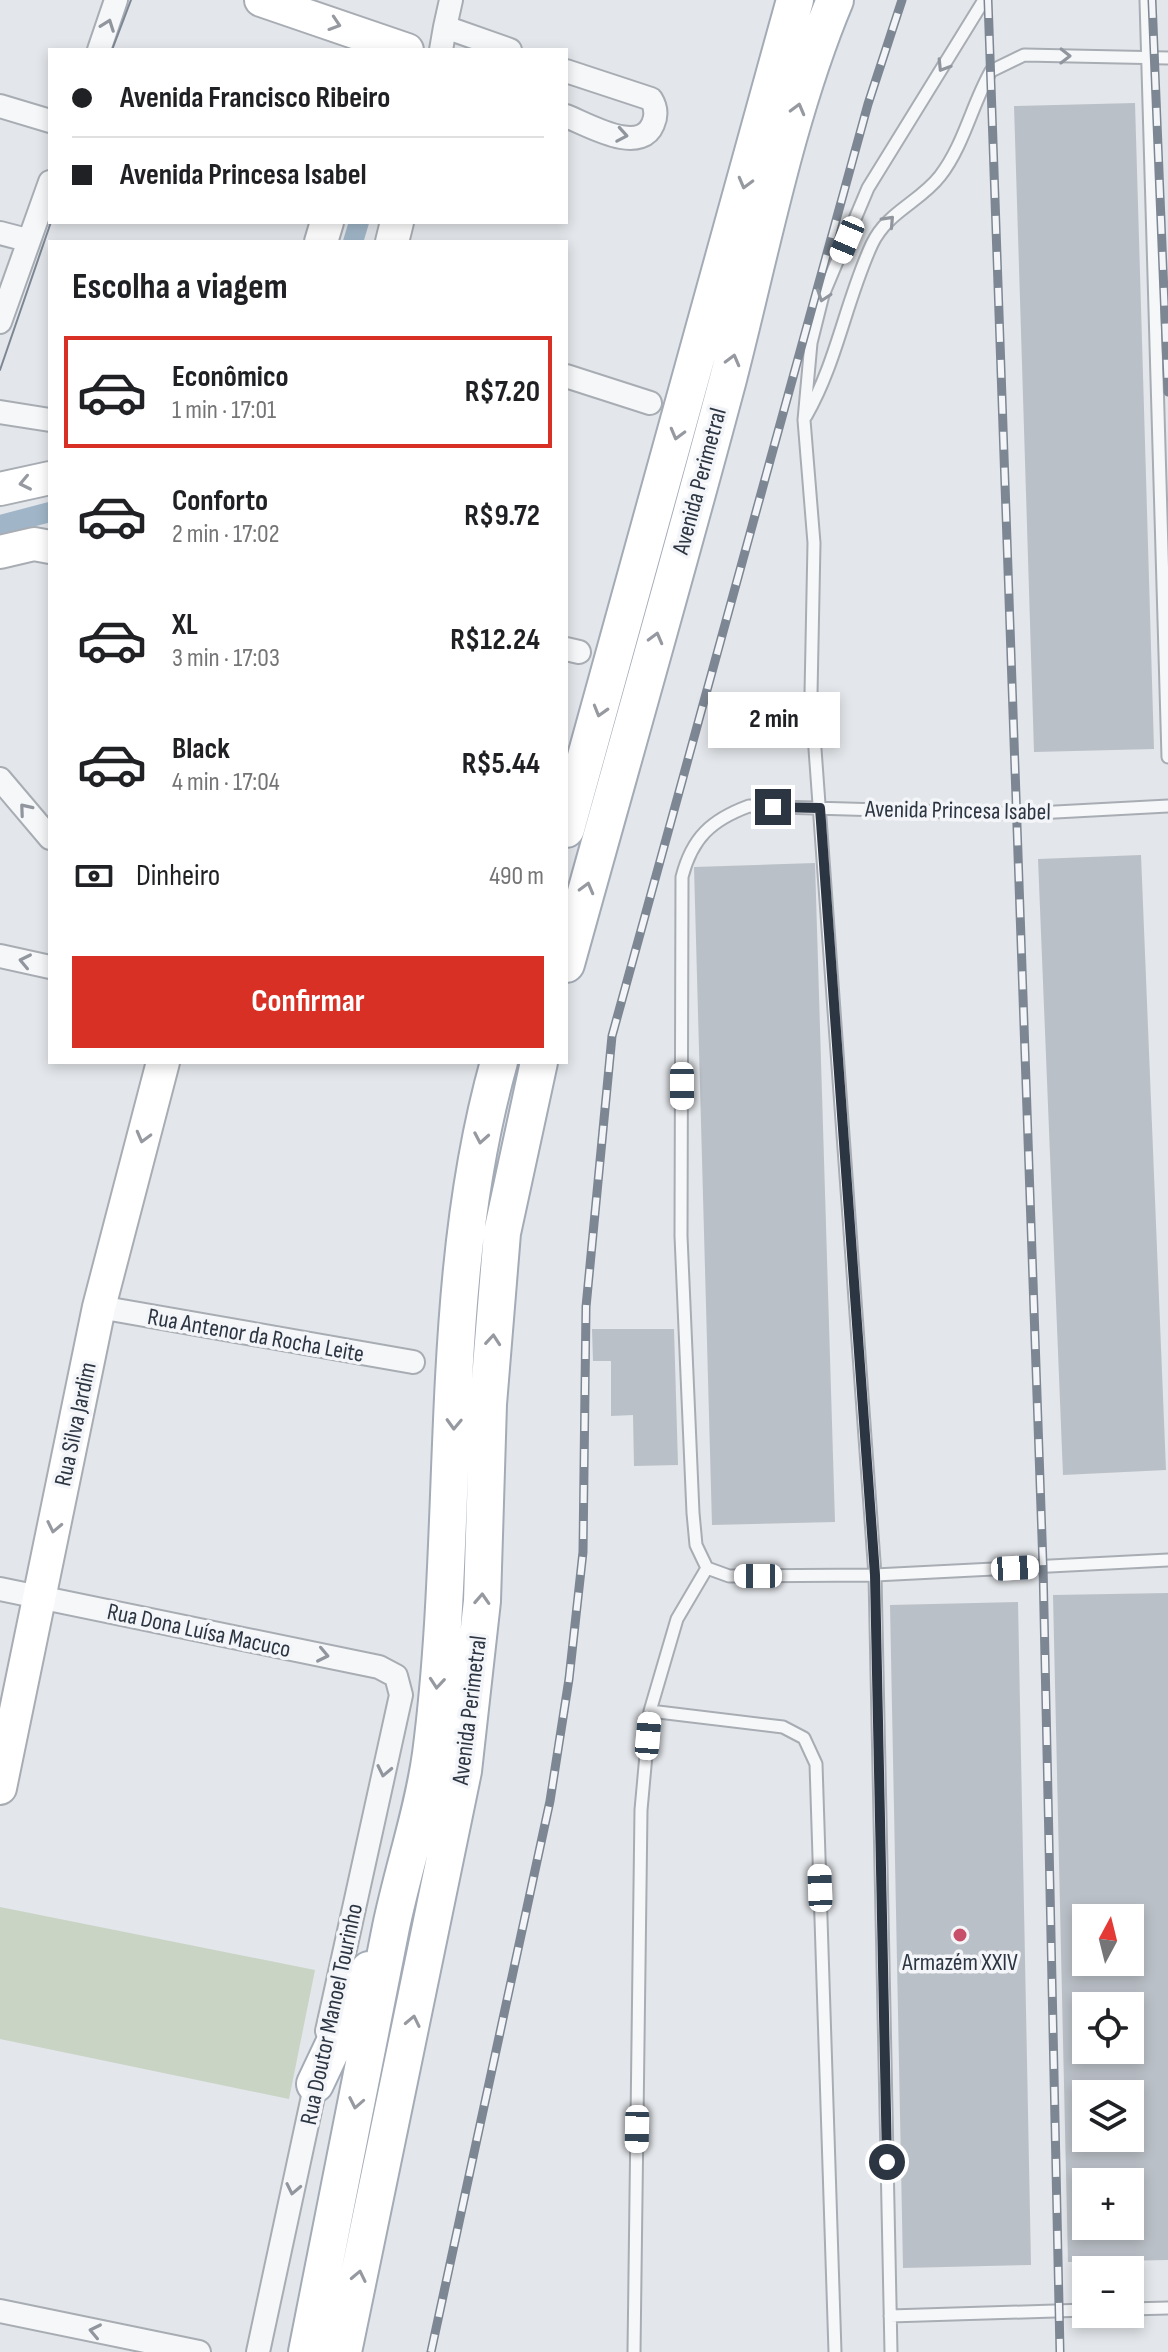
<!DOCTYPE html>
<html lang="pt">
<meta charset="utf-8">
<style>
body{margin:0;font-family:"Sofia Sans Condensed",sans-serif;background:#f6f6f6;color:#202124;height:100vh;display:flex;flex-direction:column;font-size:30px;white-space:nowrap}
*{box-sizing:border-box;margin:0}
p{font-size:26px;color:#757577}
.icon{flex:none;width:44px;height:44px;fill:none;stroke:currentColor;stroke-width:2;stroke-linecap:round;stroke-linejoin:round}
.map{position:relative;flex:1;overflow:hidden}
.sheet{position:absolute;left:48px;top:240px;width:520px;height:824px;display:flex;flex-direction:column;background:#fff;border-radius:0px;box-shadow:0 4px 12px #0003}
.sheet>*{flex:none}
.top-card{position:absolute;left:48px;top:48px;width:520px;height:176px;border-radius:0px;box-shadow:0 4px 12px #0003;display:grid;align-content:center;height:176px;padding:0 24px;background:#fff}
.needle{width:52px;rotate:7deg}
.tools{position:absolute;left:1072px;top:1904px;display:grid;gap:16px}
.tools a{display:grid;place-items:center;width:72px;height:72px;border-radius:0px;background:#fff;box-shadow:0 4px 12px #0003;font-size:40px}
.end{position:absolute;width:36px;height:36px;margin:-18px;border:10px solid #2c3542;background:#fff;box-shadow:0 0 0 4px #fff}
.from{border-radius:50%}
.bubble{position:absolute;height:56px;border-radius:0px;background:#fff;box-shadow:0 4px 12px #0003;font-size:26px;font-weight:700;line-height:56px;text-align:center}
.car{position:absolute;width:24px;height:48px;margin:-24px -12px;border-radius:10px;box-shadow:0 0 6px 2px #0007;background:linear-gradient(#fff 24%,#345 0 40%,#fff 0 76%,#345 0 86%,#fff 0)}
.top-card b{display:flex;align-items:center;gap:28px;height:76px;font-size:30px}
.top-card b+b{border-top:2px solid #e0e0e0}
.top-card i{width:20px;height:20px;background:#202124}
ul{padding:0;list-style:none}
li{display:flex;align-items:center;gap:24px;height:112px;margin:0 16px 12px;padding:0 8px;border:4px solid transparent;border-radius:0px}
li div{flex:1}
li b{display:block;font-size:30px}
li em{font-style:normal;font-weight:700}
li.current{border-color:#d93025}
li>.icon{width:72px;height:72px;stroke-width:1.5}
h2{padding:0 24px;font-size:36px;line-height:96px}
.pay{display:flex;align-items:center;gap:20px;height:88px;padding:0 24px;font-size:30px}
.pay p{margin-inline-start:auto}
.cta{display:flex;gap:16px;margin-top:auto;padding:16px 24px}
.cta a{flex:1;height:92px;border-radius:0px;background:#d93025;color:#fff;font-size:32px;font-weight:700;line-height:92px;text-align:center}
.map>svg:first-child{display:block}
.green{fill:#c9d4c5}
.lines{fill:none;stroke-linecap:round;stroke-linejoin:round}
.canal{stroke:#a0b6c8;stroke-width:20}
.building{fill:#bac0c7;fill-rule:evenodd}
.lane-casing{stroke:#a8adb4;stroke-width:15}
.street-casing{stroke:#a8adb4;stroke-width:26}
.secondary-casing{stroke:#a8adb4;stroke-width:36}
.primary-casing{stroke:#a3abb6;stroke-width:40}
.lane{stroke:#f6f7f9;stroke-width:11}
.street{stroke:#f6f7f9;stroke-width:22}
.secondary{stroke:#fff;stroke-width:32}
.primary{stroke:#fff;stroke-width:36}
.tram{stroke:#7d8793;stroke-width:2}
.rail-casing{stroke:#7d8793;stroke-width:9}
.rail{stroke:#f3f5f8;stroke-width:6;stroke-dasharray:18;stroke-linecap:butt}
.oneway{stroke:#969aa0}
.oneway2{stroke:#91969e}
.route{stroke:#2c3542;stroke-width:10}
.poi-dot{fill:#c84f69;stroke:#f3f5f8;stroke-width:3}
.labels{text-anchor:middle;stroke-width:7;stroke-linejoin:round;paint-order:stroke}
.street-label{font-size:24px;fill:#2c3542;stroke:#f3f5f8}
.poi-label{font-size:24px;fill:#2c3542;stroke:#f3f5f8}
</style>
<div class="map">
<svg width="1168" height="2352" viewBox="0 0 1168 2352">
<rect width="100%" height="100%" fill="#e3e6ea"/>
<path class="green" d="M0,1907L315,1970L289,2099L0,2039Z"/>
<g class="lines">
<path class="canal" d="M353,242L359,222
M0,525L50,512"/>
</g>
<path class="building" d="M1135,103L1154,749L1034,752L1014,106Z
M1141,855L1166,1470L1063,1475L1038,859Z
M815,863L835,1522L712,1525L694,867Z
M592,1329H674L678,1465L634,1466L633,1415L611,1416V1361H593Z
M1168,1593V2260L1068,2262L1053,1595ZM1086,1918H1130V1962H1086ZM1086,2006H1130V2050H1086ZM1086,2094H1130V2138H1086ZM1086,2182H1130V2226H1086Z
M1018,1602L1031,2265L903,2268L890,1605Z"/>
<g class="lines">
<g class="lane-casing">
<path id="lane" d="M1146,0L1168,757
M806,416C837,362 846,300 872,244C887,212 920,202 940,176C964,145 972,104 991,71L1024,55L1168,58
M1168,806L1018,814L749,806C711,820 692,838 682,877L681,1236L693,1513L696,1545L707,1568L729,1576L875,1575L1168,1560
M650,1711L783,1727L804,1738L816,1764L835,2352
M1130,2309L1168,2308
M890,2316L1086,2310
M634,2352L641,1810L650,1711L677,1619L707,1568
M891,2352L875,1575L811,694L814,543L804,420L811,343L823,295L868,188L984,0"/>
</g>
<g class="street-casing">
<path id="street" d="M451,0L445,27L510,50
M99,50L116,0
M441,50L445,27
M566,71L651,99C656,107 657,115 653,124C640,156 587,124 566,116
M0,106L50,121
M0,233L27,240
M0,322L50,182
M566,376L650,403
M0,412L50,420
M566,649L579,652
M0,779L50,838
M0,956L50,967
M99,1307L413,1362
M0,1589L379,1667L396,1676L401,1695L327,2031
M0,2311L199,2352
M258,2352L318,2073"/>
</g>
<g class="secondary-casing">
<path id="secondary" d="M261,0L407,50
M321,242L327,222
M392,242L397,222
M0,489L50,478
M0,552L34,544L50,547
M0,1788L99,1307L163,1062"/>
</g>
<g class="primary-casing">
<path id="primary" d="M566,829L795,0
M566,964C620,769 676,574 728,379C760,255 786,117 835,0
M315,2084L369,1970
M307,2352C335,2210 362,2068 391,1927C403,1869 423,1812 431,1754C461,1524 436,1286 499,1062
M343,2352L463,1771L482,1601L488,1404L502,1233L539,1062"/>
</g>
<use href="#lane" class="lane"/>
<use href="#street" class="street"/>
<use href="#secondary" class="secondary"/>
<use href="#primary" class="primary"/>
<path class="tram" d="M112,50L131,0
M0,370L51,222"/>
<g class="rail-casing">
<path id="rail" d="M988,0L1043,1566L1060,2352
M1152,0L1168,392
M431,2352L550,1801L569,1679L583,1552L586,1307L612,1036L868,104L902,0"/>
</g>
<use href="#rail" class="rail"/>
</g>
<defs><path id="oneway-chevron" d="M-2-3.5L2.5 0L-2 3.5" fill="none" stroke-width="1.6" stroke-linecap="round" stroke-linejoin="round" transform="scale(2)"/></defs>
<g class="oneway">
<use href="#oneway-chevron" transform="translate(335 24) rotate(18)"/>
<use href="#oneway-chevron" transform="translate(798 109) rotate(-75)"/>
<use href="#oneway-chevron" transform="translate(745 183) rotate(105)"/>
<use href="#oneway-chevron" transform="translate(733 360) rotate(-75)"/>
<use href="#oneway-chevron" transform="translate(677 434) rotate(105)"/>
<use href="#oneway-chevron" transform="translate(25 483) rotate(168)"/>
<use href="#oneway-chevron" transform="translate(656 638) rotate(-75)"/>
<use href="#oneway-chevron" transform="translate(600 711) rotate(106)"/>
<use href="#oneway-chevron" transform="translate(587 888) rotate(-75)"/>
<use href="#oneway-chevron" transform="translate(143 1137) rotate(105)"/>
<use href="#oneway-chevron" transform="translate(481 1138) rotate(100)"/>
<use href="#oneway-chevron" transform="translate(493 1340) rotate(-85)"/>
<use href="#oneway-chevron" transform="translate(454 1424) rotate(92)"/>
<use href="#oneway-chevron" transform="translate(54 1527) rotate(102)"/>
<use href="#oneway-chevron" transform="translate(482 1599) rotate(-87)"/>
<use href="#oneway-chevron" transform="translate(437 1683) rotate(95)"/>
<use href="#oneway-chevron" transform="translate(413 2021) rotate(-78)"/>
<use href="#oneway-chevron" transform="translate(356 2103) rotate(101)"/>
<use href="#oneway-chevron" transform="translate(359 2276) rotate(-78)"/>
</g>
<g class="oneway2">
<use href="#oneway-chevron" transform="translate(108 25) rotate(-70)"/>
<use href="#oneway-chevron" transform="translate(1065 56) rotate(1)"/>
<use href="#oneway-chevron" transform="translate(943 66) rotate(122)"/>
<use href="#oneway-chevron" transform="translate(622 135) rotate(10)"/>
<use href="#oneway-chevron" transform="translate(889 221) rotate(-47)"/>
<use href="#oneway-chevron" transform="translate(823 296) rotate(109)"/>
<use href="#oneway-chevron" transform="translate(25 809) rotate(-130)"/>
<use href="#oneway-chevron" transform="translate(25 961) rotate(-168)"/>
<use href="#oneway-chevron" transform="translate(323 1655) rotate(12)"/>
<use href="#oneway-chevron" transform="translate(384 1771) rotate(102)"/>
<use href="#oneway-chevron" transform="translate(293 2189) rotate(102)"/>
<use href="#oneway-chevron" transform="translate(95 2331) rotate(-168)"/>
</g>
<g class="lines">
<path class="route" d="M773,807L820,808L875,1575L887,2162"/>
</g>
<circle class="poi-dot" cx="960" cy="1935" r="8"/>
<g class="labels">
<g class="street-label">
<text transform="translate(699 481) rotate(-75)" y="8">Avenida Perimetral</text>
<text transform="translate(958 810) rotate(1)" y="8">Avenida Princesa Isabel</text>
<text transform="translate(256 1335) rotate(10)" y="8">Rua Antenor da Rocha Leite</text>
<text transform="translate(75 1424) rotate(-78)" y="8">Rua Silva Jardim</text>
<text transform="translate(199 1630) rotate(12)" y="8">Rua Dona Luísa Macuco</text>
<text transform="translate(469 1710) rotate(-83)" y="8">Avenida Perimetral</text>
<text transform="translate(331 2014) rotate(-78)" y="8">Rua Doutor Manoel Tourinho</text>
</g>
<g class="poi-label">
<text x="960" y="1970">Armazém XXIV</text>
</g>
</g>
</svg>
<div class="tools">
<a><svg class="needle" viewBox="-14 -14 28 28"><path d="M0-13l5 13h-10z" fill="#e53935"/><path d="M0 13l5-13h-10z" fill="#757577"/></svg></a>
<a><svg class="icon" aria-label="locate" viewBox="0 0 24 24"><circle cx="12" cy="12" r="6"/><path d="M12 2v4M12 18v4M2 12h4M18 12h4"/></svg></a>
<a><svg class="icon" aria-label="layers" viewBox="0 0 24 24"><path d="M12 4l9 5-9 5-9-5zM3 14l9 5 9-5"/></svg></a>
<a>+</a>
<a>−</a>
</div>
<i class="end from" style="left:887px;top:2162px"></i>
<i class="end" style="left:773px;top:807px"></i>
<div class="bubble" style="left:708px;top:692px;width:132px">2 min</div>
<i class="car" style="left:847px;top:240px;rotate:203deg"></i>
<i class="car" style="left:682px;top:1086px;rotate:180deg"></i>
<i class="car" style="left:1015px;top:1568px;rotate:87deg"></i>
<i class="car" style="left:758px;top:1576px;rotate:270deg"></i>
<i class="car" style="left:648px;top:1736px;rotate:5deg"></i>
<i class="car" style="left:820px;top:1888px;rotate:358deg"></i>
<i class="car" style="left:637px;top:2129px;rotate:181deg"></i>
<div class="top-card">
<b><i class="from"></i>Avenida Francisco Ribeiro</b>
<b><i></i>Avenida Princesa Isabel</b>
</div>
<section class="sheet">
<h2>Escolha a viagem</h2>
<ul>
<li class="current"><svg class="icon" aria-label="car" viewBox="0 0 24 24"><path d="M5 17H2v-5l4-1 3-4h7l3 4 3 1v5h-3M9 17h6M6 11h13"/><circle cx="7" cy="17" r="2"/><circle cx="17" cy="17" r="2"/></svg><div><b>Econômico</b><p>1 min · 17:01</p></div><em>R$7.20</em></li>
<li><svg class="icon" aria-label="car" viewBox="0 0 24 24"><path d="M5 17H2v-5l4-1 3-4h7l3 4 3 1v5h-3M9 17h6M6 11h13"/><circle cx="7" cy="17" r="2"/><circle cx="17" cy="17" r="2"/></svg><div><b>Conforto</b><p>2 min · 17:02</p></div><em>R$9.72</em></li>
<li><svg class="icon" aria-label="car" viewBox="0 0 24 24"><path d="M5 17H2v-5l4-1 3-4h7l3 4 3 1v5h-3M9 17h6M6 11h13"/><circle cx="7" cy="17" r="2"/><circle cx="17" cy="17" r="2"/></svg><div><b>XL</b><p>3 min · 17:03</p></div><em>R$12.24</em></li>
<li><svg class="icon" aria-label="car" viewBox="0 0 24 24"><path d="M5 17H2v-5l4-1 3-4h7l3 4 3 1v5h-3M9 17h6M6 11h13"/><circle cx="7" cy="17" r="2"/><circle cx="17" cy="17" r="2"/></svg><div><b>Black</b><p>4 min · 17:04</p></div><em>R$5.44</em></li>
</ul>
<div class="pay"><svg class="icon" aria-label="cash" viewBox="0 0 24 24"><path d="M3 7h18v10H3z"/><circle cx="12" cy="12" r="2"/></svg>Dinheiro<p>490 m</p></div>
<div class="cta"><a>Confirmar</a></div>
</section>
</div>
